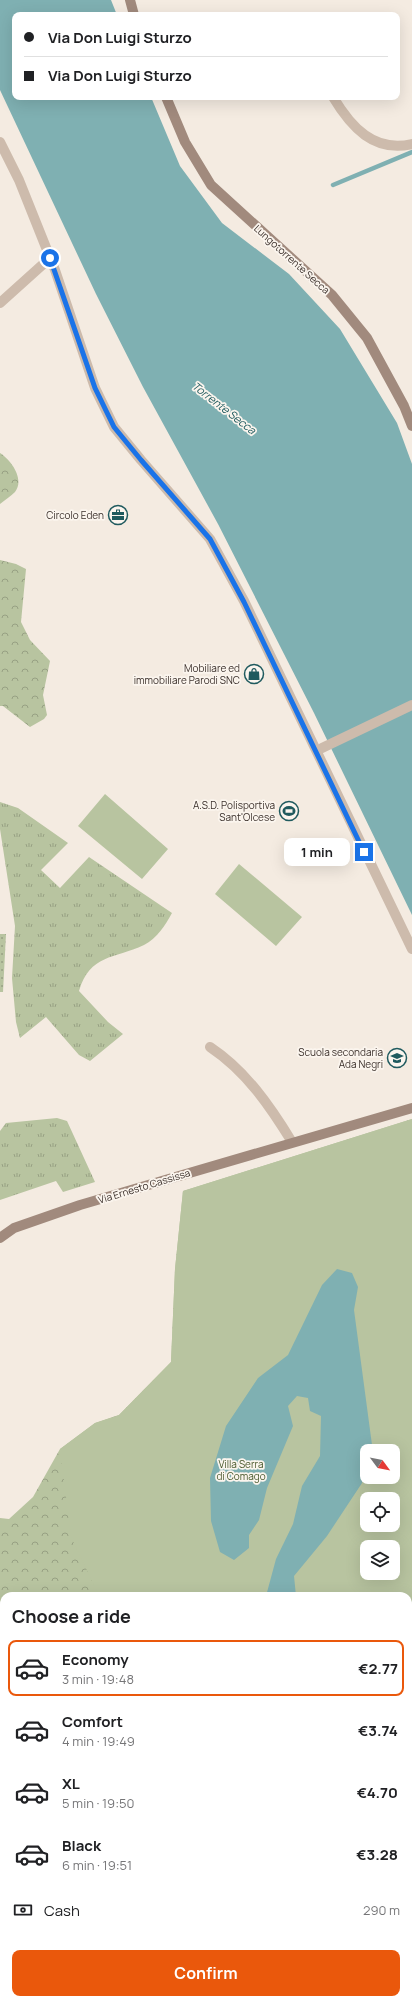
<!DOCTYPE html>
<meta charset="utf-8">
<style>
body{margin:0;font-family:Manrope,sans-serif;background:#f2f2f2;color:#202124;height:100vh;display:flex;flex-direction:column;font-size:15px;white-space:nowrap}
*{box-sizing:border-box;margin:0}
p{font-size:13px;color:#757577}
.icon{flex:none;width:22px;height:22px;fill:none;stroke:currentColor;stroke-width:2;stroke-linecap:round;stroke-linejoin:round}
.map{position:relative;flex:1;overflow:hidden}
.sheet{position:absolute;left:0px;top:1592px;width:412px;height:412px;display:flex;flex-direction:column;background:#fff;border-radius:12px 12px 0 0;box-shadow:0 4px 16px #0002}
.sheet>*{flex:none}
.guide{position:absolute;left:12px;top:12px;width:388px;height:88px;border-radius:8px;box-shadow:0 4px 16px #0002;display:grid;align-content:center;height:88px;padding:0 12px;background:#fff}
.needle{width:26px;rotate:122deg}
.buttons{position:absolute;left:360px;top:1444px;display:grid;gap:8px}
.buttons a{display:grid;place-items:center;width:40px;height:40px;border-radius:8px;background:#fff;box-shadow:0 4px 16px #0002;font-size:20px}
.end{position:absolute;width:18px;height:18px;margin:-9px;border:5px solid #1a73e8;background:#fff;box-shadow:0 0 0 2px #fff}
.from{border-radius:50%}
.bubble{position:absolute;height:28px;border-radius:8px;background:#fff;box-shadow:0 4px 16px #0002;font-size:13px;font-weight:700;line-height:28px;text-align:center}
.guide b{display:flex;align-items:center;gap:14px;height:38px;font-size:15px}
.guide b+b{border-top:1px solid #e0e0e0}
.guide i{width:10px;height:10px;background:#202124}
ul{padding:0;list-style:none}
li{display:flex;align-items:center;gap:12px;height:56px;margin:0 8px 6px;padding:0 4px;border:2px solid transparent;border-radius:8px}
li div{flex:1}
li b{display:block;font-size:15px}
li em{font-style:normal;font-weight:700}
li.on{border-color:#ea580c}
li>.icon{width:36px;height:36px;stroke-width:1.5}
h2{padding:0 12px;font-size:18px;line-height:48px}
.pay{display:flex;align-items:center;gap:10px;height:44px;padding:0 12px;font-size:15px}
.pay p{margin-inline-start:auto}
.button{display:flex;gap:8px;margin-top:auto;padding:8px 12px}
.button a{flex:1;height:46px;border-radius:8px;background:#ea580c;color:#fff;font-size:16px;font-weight:700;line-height:46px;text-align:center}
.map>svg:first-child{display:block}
.grass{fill:url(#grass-tufts)}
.forest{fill:url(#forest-crowns)}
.park{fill:#b8c4a0;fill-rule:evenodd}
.garden{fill:url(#garden-dots)}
.water{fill:#7fb0b2}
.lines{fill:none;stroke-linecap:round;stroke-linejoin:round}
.stream{stroke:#7fb0b2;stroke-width:4.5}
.street{stroke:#cdbbac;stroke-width:10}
.secondary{stroke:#a18a7d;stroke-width:10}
.route{stroke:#1a73e8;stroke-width:5}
.labels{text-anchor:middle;stroke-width:3.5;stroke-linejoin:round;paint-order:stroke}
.street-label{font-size:10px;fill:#3b302b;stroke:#fbf5ee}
.poi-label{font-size:10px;fill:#3b302b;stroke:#fbf5ee;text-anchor:end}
.park-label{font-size:10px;fill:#4a5a2e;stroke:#fbf5ee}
.water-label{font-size:11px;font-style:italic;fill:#1f5a5e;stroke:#fbf5ee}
</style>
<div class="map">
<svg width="412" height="2004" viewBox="0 0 412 2004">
<defs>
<pattern id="grass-tufts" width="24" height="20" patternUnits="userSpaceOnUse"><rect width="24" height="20" fill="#b8c4a0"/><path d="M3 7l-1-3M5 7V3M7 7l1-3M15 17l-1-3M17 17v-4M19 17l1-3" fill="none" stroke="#97a083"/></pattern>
<pattern id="forest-crowns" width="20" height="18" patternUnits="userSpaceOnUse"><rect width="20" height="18" fill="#b8c4a0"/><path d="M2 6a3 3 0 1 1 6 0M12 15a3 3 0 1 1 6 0" fill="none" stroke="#97a083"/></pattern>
<pattern id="garden-dots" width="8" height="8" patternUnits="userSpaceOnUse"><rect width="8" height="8" fill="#b8c4a0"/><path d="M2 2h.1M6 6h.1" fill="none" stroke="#97a083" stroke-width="1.8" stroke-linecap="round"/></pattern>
</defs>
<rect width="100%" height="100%" fill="#f4ebe1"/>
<path class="grass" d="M0,802L18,808L68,843L41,870L60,888L89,857L172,913C165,926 157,938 144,945C114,959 90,954 79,991L108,1022L123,1034L90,1061L79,1055L46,1017L20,1038L16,1022L12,978L15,926L0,829Z
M57,1118L67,1121L95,1182L63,1192L56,1181L0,1200V1131L6,1123Z"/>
<path class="forest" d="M0,453C11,460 25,479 15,492C11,496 5,500 0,504Z
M0,560L16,564L26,569L21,622L30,640L50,661L43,695L47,715L44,719L30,727L3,706H0Z
M412,1119L165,1596H4V2000H116L113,2004H0V1518L9,1519L33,1497L60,1449L95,1423L119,1415L171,1362L175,1269L183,1191Z
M179,2000H327L323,2004H176Z"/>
<path class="park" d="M105,794L168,849L142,879L78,826Z
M239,864L302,917L276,946L215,894Z
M412,1119V1901L408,1903V1596H99L71,1537L60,1449L95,1423L119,1415L171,1362L175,1269L183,1191ZM367,1451H393V1477H367ZM367,1499H393V1525H367ZM367,1547H393V1573H367Z
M74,2000H240L234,2004H74Z"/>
<path class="garden" d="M0,934H6L3,992H0Z"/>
<path class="water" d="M0,0H111L117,15H15V97H151L180,166L222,223L289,274L340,329L397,423L412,464V915L314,713L218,524L143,387L96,294L0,90Z
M337,1269L352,1273L358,1287L354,1310L372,1445L371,1451H367V1465L362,1483L327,1536L294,1576L296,1596H266L276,1559L293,1524L302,1486L320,1456L321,1416L310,1411L308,1398L297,1396L288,1406L293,1426L267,1488L259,1520L249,1535V1548L234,1560L220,1552L211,1521L210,1478L226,1426L258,1378L288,1355L322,1285Z"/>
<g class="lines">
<path class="stream" d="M333,185L412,152
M0,1638L4,1640
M67,2004L68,2000"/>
<path class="street" d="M333,97C351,127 374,153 412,144
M0,142L19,180L55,270L95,388L114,427L141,460L210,539L244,601L412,949
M0,303L50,258
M322,748L412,705
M210,1047C246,1071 270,1106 292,1142
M408,1946L412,1943
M334,2004L339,2000"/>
<path class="secondary" d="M130,0L134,15
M166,97L185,142L211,185L332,295L367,338L404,406L412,426
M0,1238L14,1228L80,1205L412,1108"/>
</g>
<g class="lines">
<path class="route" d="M50,258L95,388L114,427L141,460L210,539L244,602L364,852"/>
</g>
<defs>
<g id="office-ring" transform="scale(1)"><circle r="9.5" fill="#fbf5ee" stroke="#1f5a5e" stroke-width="1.5"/><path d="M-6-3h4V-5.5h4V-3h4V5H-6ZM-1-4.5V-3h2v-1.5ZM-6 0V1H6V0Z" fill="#1f5a5e"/></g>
<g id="shop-ring" transform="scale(1)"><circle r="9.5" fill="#fbf5ee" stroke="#1f5a5e" stroke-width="1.5"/><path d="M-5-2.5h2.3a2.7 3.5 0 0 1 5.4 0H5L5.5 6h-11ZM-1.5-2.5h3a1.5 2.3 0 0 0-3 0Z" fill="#1f5a5e"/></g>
<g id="stadium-ring" transform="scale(1)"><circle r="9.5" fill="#fbf5ee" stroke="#1f5a5e" stroke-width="1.5"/><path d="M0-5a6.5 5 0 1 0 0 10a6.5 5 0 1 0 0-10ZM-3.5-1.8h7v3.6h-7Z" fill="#1f5a5e"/></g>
<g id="school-ring" transform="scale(1)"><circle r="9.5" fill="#fbf5ee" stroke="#1f5a5e" stroke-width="1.5"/><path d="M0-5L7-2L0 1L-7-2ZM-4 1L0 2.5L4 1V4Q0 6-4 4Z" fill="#1f5a5e"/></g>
</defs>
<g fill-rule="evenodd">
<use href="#office-ring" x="118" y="515"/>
<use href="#shop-ring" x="254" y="674"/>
<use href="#stadium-ring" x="289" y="811"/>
<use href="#school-ring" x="397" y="1058"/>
</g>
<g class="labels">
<g class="street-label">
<text transform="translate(292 259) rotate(42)" y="4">Lungotorrente Secca</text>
<text transform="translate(144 1186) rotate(-17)" y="4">Via Ernesto Cassissa</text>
</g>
<g class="poi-label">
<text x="104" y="519">Circolo Eden</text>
<text x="240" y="672">Mobiliare ed<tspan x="240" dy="12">immobiliare Parodi SNC</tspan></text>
<text x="275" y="809">A.S.D. Polisportiva<tspan x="275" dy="12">Sant'Olcese</tspan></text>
<text x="383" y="1056">Scuola secondaria<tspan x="383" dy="12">Ada Negri</tspan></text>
</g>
<g class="park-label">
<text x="241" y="1468">Villa Serra<tspan x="241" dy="12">di Comago</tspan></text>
</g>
<g class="water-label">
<text transform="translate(224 408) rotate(38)" y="4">Torrente Secca</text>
</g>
</g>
</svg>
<div class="buttons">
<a><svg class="needle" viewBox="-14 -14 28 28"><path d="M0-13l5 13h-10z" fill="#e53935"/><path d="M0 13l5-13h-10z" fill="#757577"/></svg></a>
<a><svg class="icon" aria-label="locate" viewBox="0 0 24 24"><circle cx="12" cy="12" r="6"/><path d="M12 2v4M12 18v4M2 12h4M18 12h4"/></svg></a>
<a><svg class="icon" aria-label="layers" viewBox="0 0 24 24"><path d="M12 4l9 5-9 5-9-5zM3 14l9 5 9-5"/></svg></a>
</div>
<i class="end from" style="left:50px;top:258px"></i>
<i class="end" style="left:364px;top:852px"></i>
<div class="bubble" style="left:284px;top:838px;width:66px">1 min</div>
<div class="guide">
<b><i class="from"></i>Via Don Luigi Sturzo</b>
<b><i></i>Via Don Luigi Sturzo</b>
</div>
<section class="sheet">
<h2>Choose a ride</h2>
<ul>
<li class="on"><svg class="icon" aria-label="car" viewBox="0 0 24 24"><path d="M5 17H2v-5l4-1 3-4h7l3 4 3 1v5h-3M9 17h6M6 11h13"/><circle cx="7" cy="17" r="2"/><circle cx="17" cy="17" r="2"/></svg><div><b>Economy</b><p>3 min · 19:48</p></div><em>€2.77</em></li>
<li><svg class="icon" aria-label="car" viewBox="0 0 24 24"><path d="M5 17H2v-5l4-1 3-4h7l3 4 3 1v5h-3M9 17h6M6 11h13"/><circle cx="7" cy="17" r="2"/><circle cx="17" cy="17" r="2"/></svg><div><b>Comfort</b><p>4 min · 19:49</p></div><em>€3.74</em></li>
<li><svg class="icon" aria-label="car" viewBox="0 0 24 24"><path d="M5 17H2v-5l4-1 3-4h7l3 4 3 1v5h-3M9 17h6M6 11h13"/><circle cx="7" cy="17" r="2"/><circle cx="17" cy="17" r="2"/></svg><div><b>XL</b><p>5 min · 19:50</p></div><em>€4.70</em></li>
<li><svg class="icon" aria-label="car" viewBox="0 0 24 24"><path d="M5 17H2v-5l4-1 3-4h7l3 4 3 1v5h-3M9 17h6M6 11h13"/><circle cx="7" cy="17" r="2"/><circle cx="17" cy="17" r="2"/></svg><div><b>Black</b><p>6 min · 19:51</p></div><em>€3.28</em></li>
</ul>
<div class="pay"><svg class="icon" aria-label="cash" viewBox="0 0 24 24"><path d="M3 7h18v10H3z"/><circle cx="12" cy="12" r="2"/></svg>Cash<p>290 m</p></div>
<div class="button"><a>Confirm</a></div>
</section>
</div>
